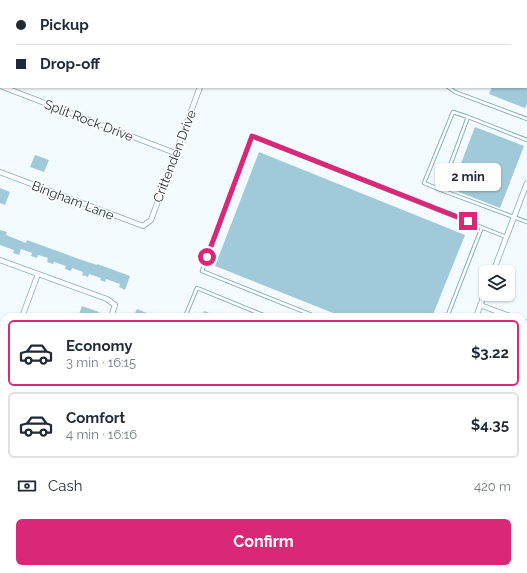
<!DOCTYPE html>
<meta charset="utf-8">
<style>
body{margin:0;font-family:Raleway,sans-serif;background:#f2f2f3;color:#1f2937;height:100vh;display:flex;flex-direction:column;font-size:15px;white-space:nowrap}
*{box-sizing:border-box;margin:0}
p{font-size:13px;color:#747a83}
.icon{flex:none;width:22px;height:22px;fill:none;stroke:currentColor;stroke-width:2;stroke-linecap:round;stroke-linejoin:round}
.map{position:relative;flex:1;overflow:hidden}
.panel{position:absolute;left:0px;top:313px;width:527px;height:260px;display:flex;flex-direction:column;background:#fff;border-radius:12px 12px 0 0;box-shadow:0 1px 3px #0004}
.panel>*{flex:none}
.hud{position:absolute;left:0px;top:0px;width:527px;height:88px;box-shadow:0 1px 3px #0004;display:grid;align-content:center;height:88px;padding:0 16px;background:#fff}
.fabs{position:absolute;left:479px;top:265px;display:grid;gap:8px}
.fabs a{display:grid;place-items:center;width:36px;height:36px;border-radius:6px;background:#fff;box-shadow:0 1px 3px #0004;font-size:20px}
.end{position:absolute;width:18px;height:18px;margin:-9px;border:5px solid #db2777;background:#fff;box-shadow:0 0 0 2px #fff}
.from{border-radius:50%}
.bubble{position:absolute;height:28px;border-radius:6px;background:#fff;box-shadow:0 1px 3px #0004;font-size:13px;font-weight:700;line-height:28px;text-align:center}
.hud b{display:flex;align-items:center;gap:14px;height:38px;font-size:15px}
.hud b+b{border-top:1px solid #e0e1e3}
.hud i{width:10px;height:10px;background:#1f2937}
ul{padding:7px 0 0;list-style:none}
li{display:flex;align-items:center;gap:12px;height:66px;margin:0 8px 6px;padding:0 8px;border:2px solid #e0e1e3;border-radius:6px}
li div{flex:1}
li b{display:block;font-size:15px}
li em{font-style:normal;font-weight:700}
li.current{border-color:#db2777}
li>.icon{width:36px;height:36px;stroke-width:1.5}
.pay{display:flex;align-items:center;gap:10px;height:44px;padding:0 16px;font-size:15px}
.pay p{margin-inline-start:auto}
.button{display:flex;gap:8px;margin-top:auto;padding:8px 16px}
.button a{flex:1;height:46px;border-radius:6px;background:#db2777;color:#fff;font-size:16px;font-weight:700;line-height:46px;text-align:center}
.map>svg:first-child{display:block}
.water{fill:#50adcb}
.lines{fill:none;stroke-linecap:round;stroke-linejoin:round}
.stream{stroke:#50adcb;stroke-width:1.5}
.building{fill:#a0cada}
.lane-casing{stroke:#84adbc;stroke-width:4.5}
.street-casing{stroke:#84adbc;stroke-width:6}
.lane{stroke:#fff;stroke-width:2.5}
.street{stroke:#fff;stroke-width:4.5}
.route{stroke:#db2777;stroke-width:5}
.labels{text-anchor:middle;stroke-width:3;stroke-linejoin:round;paint-order:stroke}
.street-label{font-size:13px;fill:#223339;stroke:#fff}
</style>
<div class="map">
<svg width="527" height="573" viewBox="0 0 527 573">
<rect width="100%" height="100%" fill="#f3fbff"/>
<path class="water" d="M523,343L527,344V405L523,415Z"/>
<g class="lines">
<path class="stream" d="M161,0L163,1
M298,1V0
M352,569L365,573
M49,573L50,569"/>
</g>
<path class="building" d="M492,87H527V104L525,108L489,94Z
M475,127L524,146L500,208L451,189Z
M259,152L465,235L432,317H343L215,266Z
M35,155L49,160L44,172L30,167Z
M0,188L10,192L5,205L0,203Z
M0,230L7,232L6,235L26,243L27,240L79,259L97,265V264L130,276L125,290L119,287L120,284L106,279L105,282L100,280L101,278L89,274L88,277L82,275L83,272L72,268L71,271L65,269L66,266L54,262L53,264L47,262L48,258L38,255L37,258L31,256L32,253L21,249L19,255L13,253L14,250L0,245Z
M82,306L99,312L97,317L91,316L90,317H78Z
M137,309L147,313L145,317H133Z
M204,311L220,317H202Z"/>
<g class="lines">
<g class="lane-casing">
<path id="lane" d="M478,1V0
M448,87L455,92L527,119
M468,117L453,112L424,183L441,190L527,222
M441,190L468,117L527,140
M185,317L197,288L268,317
M317,317L202,271L252,136L506,237
M447,317L482,227
M523,471L527,460
M490,569L500,573"/>
</g>
<g class="street-casing">
<path id="street" d="M4,0L7,1
M234,1V0
M526,50H527
M3,87L175,153
M0,172L143,226L151,220L200,87
M0,260L107,299L115,305L111,317
M493,272L527,183
M480,305L512,317
M22,317L38,274
M476,317L486,290
M523,321L527,323
M0,365L4,363
M0,452L4,454
M0,537L4,539
M0,553L4,543
M225,569L236,573
M116,573L119,569"/>
</g>
<use href="#lane" class="lane"/>
<use href="#street" class="street"/>
</g>
<g class="lines">
<path class="route" d="M207,257L252,136L468,221"/>
</g>
<g class="labels">
<g class="street-label">
<text transform="translate(89 120) rotate(21)" y="5">Split Rock Drive</text>
<text transform="translate(174 156) rotate(-69)" y="5">Crittenden Drive</text>
<text transform="translate(73 200) rotate(21)" y="5">Bingham Lane</text>
</g>
</g>
</svg>
<div class="fabs">
<a><svg class="icon" aria-label="layers" viewBox="0 0 24 24"><path d="M12 4l9 5-9 5-9-5zM3 14l9 5 9-5"/></svg></a>
</div>
<i class="end from" style="left:207px;top:257px"></i>
<i class="end" style="left:468px;top:221px"></i>
<div class="bubble" style="left:435px;top:163px;width:66px">2 min</div>
<div class="hud">
<b><i class="from"></i>Pickup</b>
<b><i></i>Drop-off</b>
</div>
<section class="panel">
<ul>
<li class="current"><svg class="icon" aria-label="car" viewBox="0 0 24 24"><path d="M5 17H2v-5l4-1 3-4h7l3 4 3 1v5h-3M9 17h6M6 11h13"/><circle cx="7" cy="17" r="2"/><circle cx="17" cy="17" r="2"/></svg><div><b>Economy</b><p>3 min · 16:15</p></div><em>$3.22</em></li>
<li><svg class="icon" aria-label="car" viewBox="0 0 24 24"><path d="M5 17H2v-5l4-1 3-4h7l3 4 3 1v5h-3M9 17h6M6 11h13"/><circle cx="7" cy="17" r="2"/><circle cx="17" cy="17" r="2"/></svg><div><b>Comfort</b><p>4 min · 16:16</p></div><em>$4.35</em></li>
</ul>
<div class="pay"><svg class="icon" aria-label="cash" viewBox="0 0 24 24"><path d="M3 7h18v10H3z"/><circle cx="12" cy="12" r="2"/></svg>Cash<p>420 m</p></div>
<div class="button"><a>Confirm</a></div>
</section>
</div>
